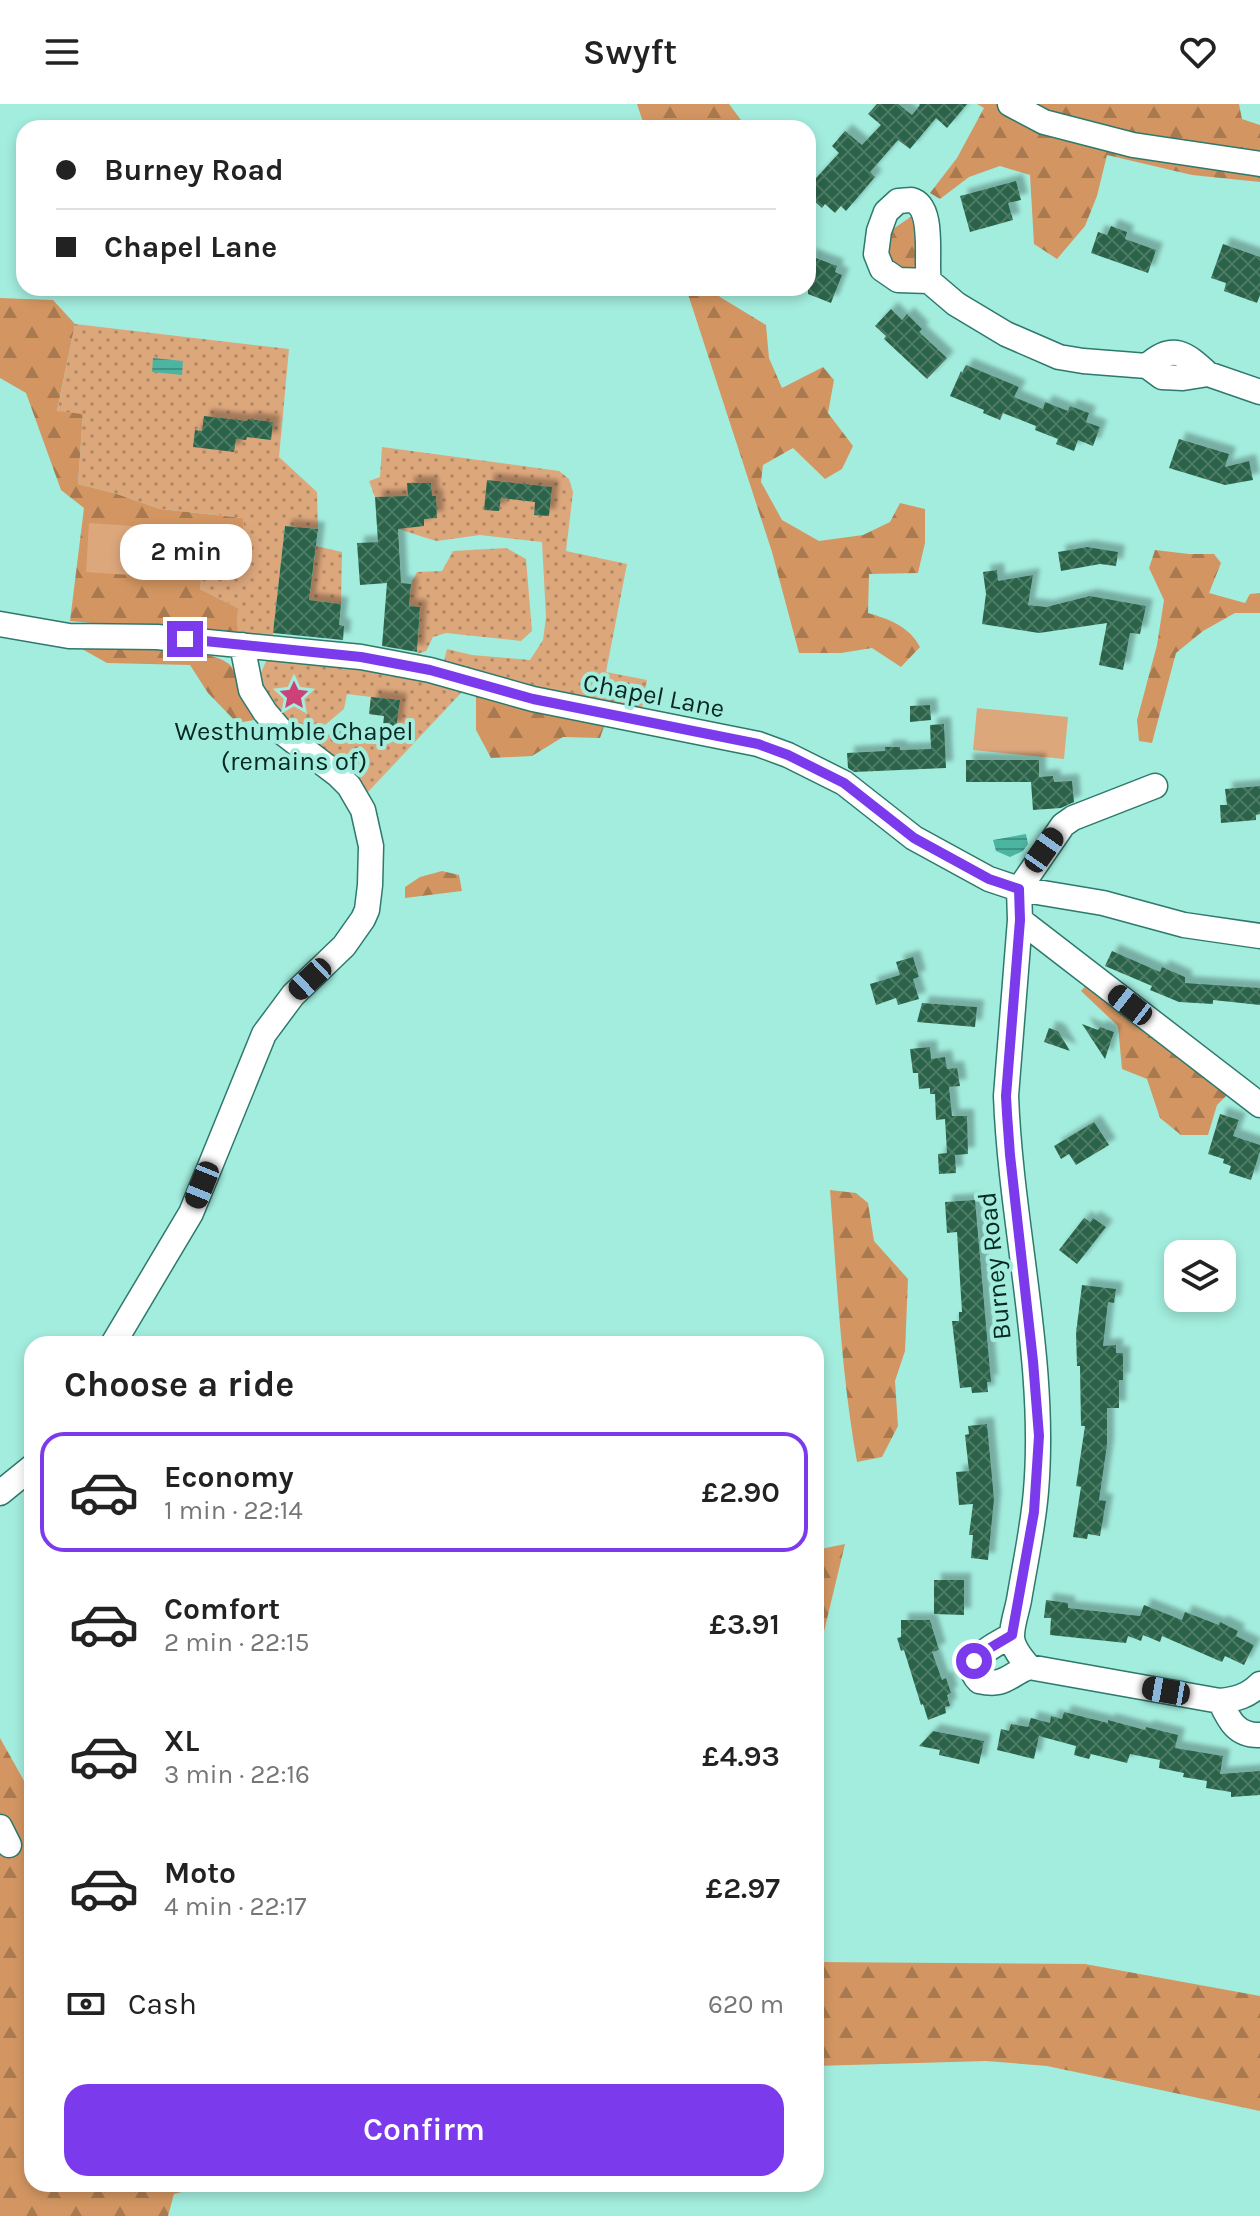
<!DOCTYPE html>
<meta charset="utf-8">
<style>
body{margin:0;font-family:Karla,sans-serif;background:#f6f6f6;color:#222;height:100vh;display:flex;flex-direction:column;font-size:30px;white-space:nowrap}
*{box-sizing:border-box;margin:0}
p{font-size:26px;color:#767676}
.icon{flex:none;width:44px;height:44px;fill:none;stroke:currentColor;stroke-width:2;stroke-linecap:round;stroke-linejoin:round}
.map{position:relative;flex:1;overflow:hidden}
.sheet{position:absolute;left:24px;top:1232px;width:800px;height:856px;display:flex;flex-direction:column;background:#fff;border-radius:24px;box-shadow:0 4px 12px #0003}
.sheet>*{flex:none}
.guide{position:absolute;left:16px;top:16px;width:800px;height:176px;border-radius:24px;box-shadow:0 4px 12px #0003;display:grid;align-content:center;height:176px;padding:0 40px;background:#fff}
.fabs{position:absolute;left:1164px;top:1136px;display:grid;gap:16px}
.fabs a{display:grid;place-items:center;width:72px;height:72px;border-radius:16px;background:#fff;box-shadow:0 4px 12px #0003;font-size:40px}
.end{position:absolute;width:36px;height:36px;margin:-18px;border:10px solid #7c3aed;background:#fff;box-shadow:0 0 0 4px #fff}
.from{border-radius:50%}
.bubble{position:absolute;height:56px;border-radius:24px;background:#fff;box-shadow:0 4px 12px #0003;font-size:26px;font-weight:600;line-height:56px;text-align:center}
.car{position:absolute;width:24px;height:48px;margin:-24px -12px;border-radius:10px;box-shadow:0 0 6px 2px #0007;background:linear-gradient(#222 24%,#8ab4d8 0 40%,#222 0 76%,#8ab4d8 0 86%,#222 0)}
.guide b{display:flex;align-items:center;gap:28px;height:76px;font-size:30px}
.guide b+b{border-top:2px solid #e0e0e0}
.guide i{width:20px;height:20px;background:#222}
ul{padding:0;list-style:none}
li{display:flex;align-items:center;gap:24px;height:120px;margin:0 16px 12px;padding:0 24px;border:4px solid transparent;border-radius:24px}
li div{flex:1}
li b{display:block;font-size:30px}
li em{font-style:normal;font-weight:600}
li.current{border-color:#7c3aed}
li>.icon{width:72px;height:72px;stroke-width:1.5}
h2{padding:0 40px;font-size:36px;line-height:96px}
.pay{display:flex;align-items:center;gap:20px;height:88px;padding:0 40px;font-size:30px}
.pay p{margin-inline-start:auto}
.button{display:flex;gap:16px;margin-top:auto;padding:16px 40px}
.button a{flex:1;height:92px;border-radius:24px;background:#7c3aed;color:#fff;font-size:32px;font-weight:600;line-height:92px;text-align:center}
header{display:flex;justify-content:space-between;align-items:center;height:104px;padding:0 40px;background:#fff;font-size:36px;font-weight:600}
.map>svg:first-child{display:block}
.grass{fill:url(#grass-dots)}
.forest{fill:url(#forest-firs)}
.park{fill:#dda77c}
.water{fill:url(#water-rules)}
.building{fill:url(#building-cross-hatch);filter:url(#shadow)}
.lines{fill:none;stroke-linecap:round;stroke-linejoin:round}
.minor-casing{stroke:#2d796c;stroke-width:27}
.minor{stroke:#fff;stroke-width:24}
.route{stroke:#7c3aed;stroke-width:10}
.labels{text-anchor:middle;stroke-width:8;stroke-linejoin:round;paint-order:stroke}
.street-label{font-size:26px;fill:#082823;stroke:#a3edde}
.poi-label{font-size:26px;fill:#082823;stroke:#a3edde}
</style>
<header><svg class="icon" aria-label="menu" viewBox="0 0 24 24"><path d="M4 6h16M4 12h16M4 18h16"/></svg>Swyft<svg class="icon" aria-label="heart" viewBox="0 0 24 24"><path d="M12 20l-8-8c-3-5 5-10 8-4 3-6 11-1 8 4z"/></svg></header>
<div class="map">
<svg width="1260" height="2112" viewBox="0 0 1260 2112">
<defs>
<pattern id="grass-dots" width="8" height="8" patternUnits="userSpaceOnUse" patternTransform="scale(2)"><rect width="8" height="8" fill="#dda77c"/><path d="M2 2h.1M6 6h.1" fill="none" stroke="#b18865" stroke-width="1.8" stroke-linecap="round"/></pattern>
<pattern id="forest-firs" width="22" height="20" patternUnits="userSpaceOnUse" patternTransform="scale(2)"><rect width="22" height="20" fill="#d39662"/><path d="M5 1l3.5 6h-7zM16 11l3.5 6h-7z" fill="#a97a50"/></pattern>
<pattern id="water-rules" width="6" height="5" patternUnits="userSpaceOnUse" patternTransform="scale(2)"><rect width="6" height="5" fill="#4cb5a2"/><path d="M0 2.5h6" fill="none" stroke="#3d9384"/></pattern>
<pattern id="building-cross-hatch" width="8" height="8" patternUnits="userSpaceOnUse" patternTransform="scale(2)"><rect width="8" height="8" fill="#2a6448"/><path d="M0 0l8 8M0 8l8-8" fill="none" stroke="#4d7a65"/></pattern>
<filter id="shadow"><feDropShadow dx="7" dy="-7" stdDeviation="2" flood-color="#0004"/></filter>
</defs>
<rect width="100%" height="100%" fill="#a3edde"/>
<path class="grass" d="M75,220L289,245L279,353L317,388L318,425L285,422L273,531L237,529L238,504L200,485L204,453L216,451L246,452L243,414L160,405L114,389L78,380L83,310L57,308Z
M382,343L559,367L569,375L573,388L566,447L627,460L606,568L647,576L641,611L443,561L447,545L472,551L530,556L543,536L546,513L542,438L480,431L437,437L423,433L399,425L375,393L369,377L380,373Z
M316,442L342,448L341,500L309,496Z
M506,444L526,455L532,527L521,537L446,529L433,533L426,547L417,550L420,504L409,502L411,480L417,468L442,467L453,447Z
M267,555L396,570L462,588L367,689L305,637L359,622L382,624L384,612L369,610L371,593L347,590L344,605L325,621L302,625L287,621L264,594L260,571Z"/>
<path class="forest" d="M637,0H729L744,20L742,24H645Z
M977,0H1239L1242,15L1260,21V78L1192,71L1107,51L1097,92L1085,122L1057,155L1034,140L1030,71L1000,62L969,73L940,95L930,89L957,54L984,4Z
M912,112L921,118L917,170L890,164L883,150L890,127Z
M686,184H713L720,193L766,221L769,254L782,284L823,263L834,276L828,309L853,342L842,365L825,375L793,344L763,361L761,378L782,416L819,437L863,431L890,418L900,399L925,405V439L918,469L869,470L868,509C889,515 910,523 920,543L901,563L872,544L841,549H799L772,448Z
M0,194L53,196L75,220L57,307L83,310L78,380L114,389L160,405L243,414L246,453L216,451L204,453L200,485L238,504L237,529L113,521L70,517L84,404L61,386L26,289L0,274Z
M1155,446L1189,450H1214L1221,459L1209,489L1245,499L1250,490L1260,489V509H1235L1203,527L1176,549L1152,639L1139,637L1137,616L1157,541L1164,496L1149,464Z
M118,544C144,545 210,544 229,560C238,568 252,604 254,616L237,619L208,589L190,561L107,559L82,545Z
M476,591L536,607L605,620L600,634L563,633L532,652L491,654L476,626Z
M442,767L459,771L462,787L405,794V783L420,773Z
M1091,876L1232,986L1217,1001L1208,1031H1181L1160,1014L1147,975L1122,965L1118,922L1081,887Z
M830,1086L856,1089L868,1099L874,1137L908,1175L905,1247L895,1277L898,1322L882,1353L857,1358C841,1268 837,1177 830,1086Z
M845,1440L820,1544L817,1557L816,1446Z
M0,1634L32,1691V2080H213L174,2090L168,2112H0Z
M816,1858L1085,1860L1260,1892V2007L1047,1962L986,1957L816,1962Z"/>
<path class="park" d="M89,419L176,425L173,474L86,468Z
M977,604L1068,613L1064,655L973,646Z"/>
<path class="water" d="M153,254L183,257L182,271L152,268Z
M1026,730L1028,740L1023,747L1010,753L996,747L993,736Z"/>
<path class="building" d="M877,0H898L912,11L920,1L919,0H967L947,24L936,14L910,45L898,36L870,68L875,73L846,107L841,102L835,109L825,100L822,104L808,91V83L839,49L832,42L845,27L862,41L881,21L868,10Z
M1016,77L1021,96L1008,99L1013,116L970,128L960,92Z
M1111,122L1127,128L1125,135L1156,146L1148,169L1091,149L1098,128L1107,131Z
M1223,140L1260,153V191L1257,199L1224,187L1226,179L1211,174Z
M808,151L837,162L835,168L842,171L831,199L808,190Z
M891,205L902,216L907,210L922,225L919,228L947,254L927,275L884,235L886,232L875,222Z
M966,261L1019,283L1014,293L1043,305L1045,298L1068,307L1070,302L1089,309L1086,318L1100,323L1093,342L1078,336L1074,347L1056,340L1058,335L1035,326L1036,322L1003,309L1000,316L983,309L984,306L950,292L961,267L962,269Z
M204,312L247,317L248,315L273,318L271,336L247,333L246,336L236,335L234,348L193,343L195,326L202,327Z
M1179,335L1229,350L1225,363L1249,357L1253,376L1225,381L1169,364Z
M487,376L552,383L549,412L534,411L535,398L501,394L499,407L484,406Z
M407,379H431L432,392H436L437,414L424,415V422L398,425L401,479L411,480L409,502L420,503L417,548L382,542L387,479L360,481L357,439L378,438L375,393L408,392Z
M285,422L318,425L309,496L341,500L339,521L344,522L343,536L273,529Z
M1087,443L1118,448L1116,462L1100,460L1061,467L1058,448Z
M997,466L998,477L1033,471L1028,501L1046,503L1090,492L1146,502L1140,530L1130,529L1123,566L1099,561L1107,519L1039,529L982,520L986,490L983,468Z
M371,593L400,596L396,625L383,624L384,612L369,610Z
M930,601L931,616L910,618V602Z
M944,620L946,664L854,668L848,664L847,649L885,647V643H900V646L931,645L930,621Z
M966,656H1039V673L1053,672L1054,678L1072,677L1074,698L1061,704L1033,706L1031,678H966Z
M1260,682V710L1256,711V716L1221,719L1220,701H1227L1225,685Z
M1112,847L1160,868L1162,863L1185,873V879L1260,884V901L1213,896V900L1179,898L1150,886L1152,882L1105,862Z
M913,853L919,873L913,875L919,895L898,901L896,894L876,901L870,880L900,871L896,858Z
M922,899L977,903L975,923L917,918Z
M1082,920L1098,926L1100,923L1114,928L1105,955Z
M1049,924L1058,927L1070,947L1044,938Z
M930,943L931,955L945,953L947,965L957,964L960,982L949,983L952,1012H967L968,1050L955,1051L956,1069L939,1070L938,1050L947,1049L945,1015L936,1016L935,990H930V984L919,985L918,969H913L910,945Z
M1220,1010L1239,1016L1233,1032L1260,1041V1047L1251,1076L1229,1069L1231,1062L1223,1059L1224,1055L1208,1050Z
M1094,1018L1109,1041L1076,1061L1069,1050L1061,1055L1054,1042Z
M975,1096L991,1278H987L988,1288L972,1289L971,1283L960,1284L952,1217H959V1208H962L957,1128L947,1129L945,1098Z
M1084,1114L1090,1118L1093,1114L1106,1123L1077,1160L1059,1146Z
M1082,1181L1116,1185L1114,1199L1108,1198L1103,1242L1116,1241V1249H1123V1276H1119V1304H1107V1341L1099,1396L1106,1397L1100,1432L1088,1430L1087,1435L1073,1433L1081,1383L1076,1382L1085,1322H1081L1080,1262H1077L1076,1229Z
M987,1320L994,1395L988,1456L971,1454L973,1431H969L973,1400L959,1401L956,1368L969,1367L965,1331L969,1330L968,1322Z
M934,1476H964V1511L934,1510Z
M1046,1496L1068,1499V1504L1140,1512L1144,1501L1182,1516L1185,1508L1219,1521L1220,1518L1238,1527L1236,1532L1254,1541L1244,1561L1225,1552L1222,1558L1162,1532L1160,1538L1143,1531L1141,1537L1128,1532L1126,1539L1050,1531L1051,1514H1044Z
M901,1516H930L939,1546L932,1548L942,1576L946,1574L951,1589L947,1591L950,1602L945,1603L946,1609L928,1616L923,1600L921,1601L904,1546L901,1547L897,1534L901,1533Z
M1064,1608L1108,1619V1616L1145,1626L1146,1623L1178,1631L1175,1644L1223,1652L1220,1670L1260,1667V1691L1231,1693V1688L1206,1684L1207,1677L1183,1673L1184,1669L1159,1664L1160,1656L1130,1650L1127,1659L1091,1650L1089,1655L1074,1651L1076,1642L1039,1632L1034,1655L997,1646L1001,1625L1009,1627L1011,1620L1028,1623L1031,1614L1050,1619L1051,1612L1062,1615Z
M933,1627L984,1637L979,1660L939,1651L940,1646L919,1642Z"/>
<g class="lines">
<g class="minor-casing">
<path id="minor" d="M1010,0L1044,18L1133,41L1260,60
M929,177C925,158 936,102 911,96C909,96 900,97 898,97L886,108L879,127L876,150L882,165L898,176L929,177L956,200L1006,230L1059,253L1083,257L1147,262L1162,273L1183,274L1208,270L1260,288
M1147,262C1173,238 1186,250 1208,270
M0,520L69,532L157,533L361,553L430,566L533,595L758,640L788,651L844,679L914,734L989,775L1019,785L1103,799L1184,821L1260,832
M1155,682L1073,714L1063,721L1019,785L1020,816L1006,992C1011,1123 1047,1257 1036,1387C1033,1424 1025,1460 1019,1496C1017,1507 1012,1520 1012,1532C1012,1544 1022,1555 1029,1563L1220,1597C1237,1595 1248,1592 1260,1580
M1020,816L1260,1001
M113,1240L191,1109L264,930L293,891L344,842L363,815L367,806L370,781L371,742L363,706L349,682L338,671L283,629L265,608L251,586L242,541
M0,1389L32,1363
M1012,1531C996,1541 958,1556 979,1577C1005,1583 1007,1572 1029,1563
M1220,1597C1229,1616 1236,1632 1260,1631
M0,1723L9,1741"/>
</g>
<use href="#minor" class="minor"/>
</g>
<g class="lines">
<path class="route" d="M185,535L361,553L430,566L533,595L758,640L788,651L844,679L914,734L989,775L1019,785L1020,816L1006,992L1007,1010L1010,1051L1033,1257L1039,1332L1034,1408L1012,1531L985,1547L974,1557"/>
</g>
<defs>
<g id="sight-bare" transform="scale(2.4)"><path d="M0-6L1.8-2.2L6-1.7L2.9 1.2L3.7 5.4L0 3.3L-3.7 5.4L-2.9 1.2L-6-1.7L-1.8-2.2Z" fill="#cc4178" stroke="#a3edde" stroke-width="2.5" paint-order="stroke"/></g>
</defs>
<g fill-rule="evenodd">
<use href="#sight-bare" x="294" y="591"/>
</g>
<g class="labels">
<g class="street-label">
<text transform="translate(654 591) rotate(11)" y="9">Chapel Lane</text>
<text transform="translate(994 1162) rotate(-96)" y="9">Burney Road</text>
</g>
<g class="poi-label">
<text x="294" y="636">Westhumble Chapel<tspan x="294" dy="30">(remains of)</tspan></text>
</g>
</g>
</svg>
<div class="fabs">
<a><svg class="icon" aria-label="layers" viewBox="0 0 24 24"><path d="M12 4l9 5-9 5-9-5zM3 14l9 5 9-5"/></svg></a>
</div>
<i class="end from" style="left:974px;top:1557px"></i>
<i class="end" style="left:185px;top:535px"></i>
<div class="bubble" style="left:120px;top:420px;width:132px">2 min</div>
<i class="car" style="left:1044px;top:746px;rotate:35deg"></i>
<i class="car" style="left:310px;top:875px;rotate:227deg"></i>
<i class="car" style="left:1130px;top:901px;rotate:308deg"></i>
<i class="car" style="left:202px;top:1081px;rotate:202deg"></i>
<i class="car" style="left:1166px;top:1587px;rotate:280deg"></i>
<div class="guide">
<b><i class="from"></i>Burney Road</b>
<b><i></i>Chapel Lane</b>
</div>
<section class="sheet">
<h2>Choose a ride</h2>
<ul>
<li class="current"><svg class="icon" aria-label="car" viewBox="0 0 24 24"><path d="M5 17H2v-5l4-1 3-4h7l3 4 3 1v5h-3M9 17h6M6 11h13"/><circle cx="7" cy="17" r="2"/><circle cx="17" cy="17" r="2"/></svg><div><b>Economy</b><p>1 min · 22:14</p></div><em>£2.90</em></li>
<li><svg class="icon" aria-label="car" viewBox="0 0 24 24"><path d="M5 17H2v-5l4-1 3-4h7l3 4 3 1v5h-3M9 17h6M6 11h13"/><circle cx="7" cy="17" r="2"/><circle cx="17" cy="17" r="2"/></svg><div><b>Comfort</b><p>2 min · 22:15</p></div><em>£3.91</em></li>
<li><svg class="icon" aria-label="car" viewBox="0 0 24 24"><path d="M5 17H2v-5l4-1 3-4h7l3 4 3 1v5h-3M9 17h6M6 11h13"/><circle cx="7" cy="17" r="2"/><circle cx="17" cy="17" r="2"/></svg><div><b>XL</b><p>3 min · 22:16</p></div><em>£4.93</em></li>
<li><svg class="icon" aria-label="car" viewBox="0 0 24 24"><path d="M5 17H2v-5l4-1 3-4h7l3 4 3 1v5h-3M9 17h6M6 11h13"/><circle cx="7" cy="17" r="2"/><circle cx="17" cy="17" r="2"/></svg><div><b>Moto</b><p>4 min · 22:17</p></div><em>£2.97</em></li>
</ul>
<div class="pay"><svg class="icon" aria-label="cash" viewBox="0 0 24 24"><path d="M3 7h18v10H3z"/><circle cx="12" cy="12" r="2"/></svg>Cash<p>620 m</p></div>
<div class="button"><a>Confirm</a></div>
</section>
</div>
